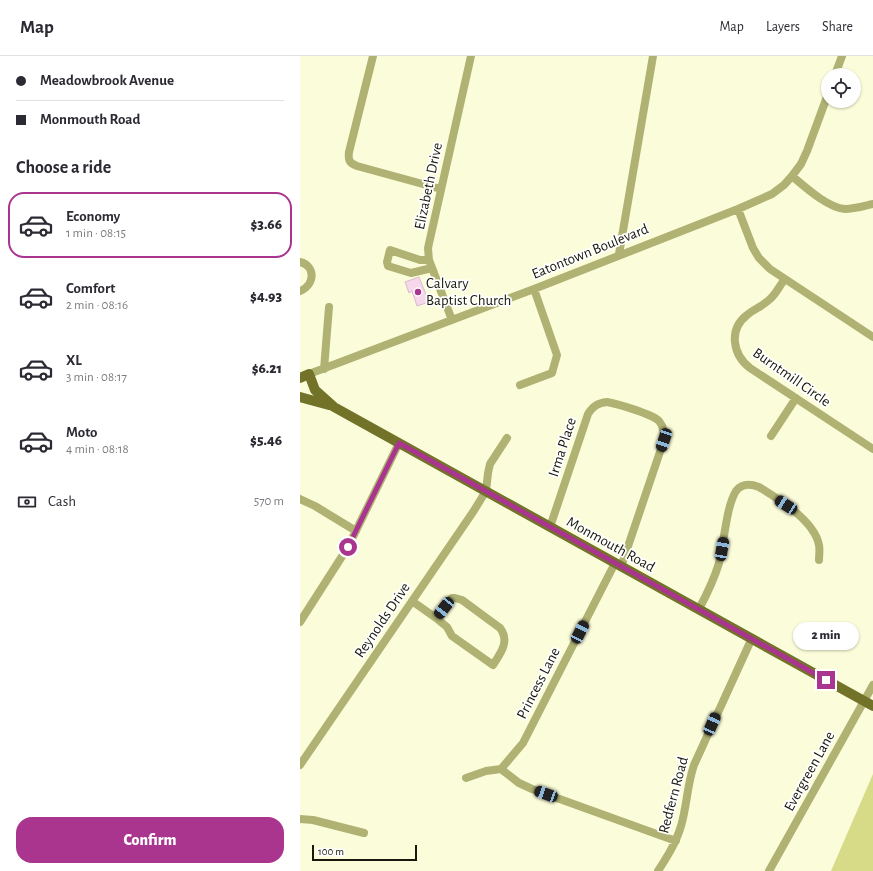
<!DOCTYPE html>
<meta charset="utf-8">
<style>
body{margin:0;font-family:"Alegreya Sans",sans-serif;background:#f7f7f7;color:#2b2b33;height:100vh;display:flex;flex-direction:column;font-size:15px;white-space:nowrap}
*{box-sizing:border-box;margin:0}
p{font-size:13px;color:#7c7c81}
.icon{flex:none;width:22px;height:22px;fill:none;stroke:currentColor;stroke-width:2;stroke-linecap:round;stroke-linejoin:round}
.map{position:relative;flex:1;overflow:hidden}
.details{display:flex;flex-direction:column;background:#fff;width:300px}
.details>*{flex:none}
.guide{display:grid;align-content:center;height:88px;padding:0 16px;background:#fff}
.tools{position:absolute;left:521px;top:12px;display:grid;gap:8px}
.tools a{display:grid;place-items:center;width:40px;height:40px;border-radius:50%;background:#fff;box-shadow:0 1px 3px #0004;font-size:20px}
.scale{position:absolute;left:12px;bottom:10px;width:105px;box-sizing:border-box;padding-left:4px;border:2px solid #18180c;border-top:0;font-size:11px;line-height:14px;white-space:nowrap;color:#18180c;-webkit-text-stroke:3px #fff;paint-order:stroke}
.end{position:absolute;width:18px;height:18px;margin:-9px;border:5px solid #a9358e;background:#fff;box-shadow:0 0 0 2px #fff}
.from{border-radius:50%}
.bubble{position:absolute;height:28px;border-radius:14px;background:#fff;box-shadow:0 1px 3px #0004;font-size:13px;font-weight:800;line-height:28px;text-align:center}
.car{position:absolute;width:12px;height:24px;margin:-12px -6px;border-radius:5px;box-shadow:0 0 3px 1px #0007;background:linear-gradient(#222 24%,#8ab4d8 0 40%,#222 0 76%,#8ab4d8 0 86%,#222 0)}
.guide b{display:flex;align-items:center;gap:14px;height:38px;font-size:15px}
.guide b+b{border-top:1px solid #e1e1e2}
.guide i{width:10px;height:10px;background:#2b2b33}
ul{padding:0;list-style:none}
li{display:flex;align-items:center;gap:12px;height:66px;margin:0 8px 6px;padding:0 8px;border:2px solid transparent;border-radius:16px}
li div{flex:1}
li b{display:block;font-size:15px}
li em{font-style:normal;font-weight:800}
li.active{border-color:#a9358e}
li>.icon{width:36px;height:36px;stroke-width:1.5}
h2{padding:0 16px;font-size:18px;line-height:48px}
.pay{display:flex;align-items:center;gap:10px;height:44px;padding:0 16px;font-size:15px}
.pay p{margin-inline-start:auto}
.primary-button{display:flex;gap:8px;margin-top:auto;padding:8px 16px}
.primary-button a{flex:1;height:46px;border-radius:16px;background:#a9358e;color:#fff;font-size:16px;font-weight:800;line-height:46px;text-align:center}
header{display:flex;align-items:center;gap:24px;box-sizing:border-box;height:56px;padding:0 20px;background:#fff;border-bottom:1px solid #e1e1e2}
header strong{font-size:19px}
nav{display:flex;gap:22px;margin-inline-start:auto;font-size:14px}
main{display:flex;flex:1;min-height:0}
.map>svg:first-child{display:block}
.green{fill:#d7da87}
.building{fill:#f7d7ec;stroke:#d8bace}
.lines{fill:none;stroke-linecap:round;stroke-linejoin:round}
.minor{stroke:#b0b273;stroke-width:8}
.major{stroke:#727329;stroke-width:10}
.route{stroke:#a9358e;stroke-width:5}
.poi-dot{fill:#a9358e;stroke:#fff;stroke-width:1.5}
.labels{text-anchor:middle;stroke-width:3.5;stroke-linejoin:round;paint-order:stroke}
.street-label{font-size:15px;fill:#18180c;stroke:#fff}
.poi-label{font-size:15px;fill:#18180c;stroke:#fff;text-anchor:start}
</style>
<header>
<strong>Map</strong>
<nav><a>Map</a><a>Layers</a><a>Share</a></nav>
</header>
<main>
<section class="details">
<div class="guide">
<b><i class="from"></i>Meadowbrook Avenue</b>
<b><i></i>Monmouth Road</b>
</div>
<h2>Choose a ride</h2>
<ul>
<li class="active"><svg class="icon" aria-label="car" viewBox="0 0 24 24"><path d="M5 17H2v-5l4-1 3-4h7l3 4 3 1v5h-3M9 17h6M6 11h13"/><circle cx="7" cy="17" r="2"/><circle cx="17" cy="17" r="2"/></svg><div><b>Economy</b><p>1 min · 08:15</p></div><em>$3.66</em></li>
<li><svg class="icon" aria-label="car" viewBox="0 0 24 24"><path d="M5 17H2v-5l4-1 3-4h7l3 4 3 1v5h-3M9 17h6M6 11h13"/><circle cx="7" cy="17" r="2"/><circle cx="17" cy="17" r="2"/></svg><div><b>Comfort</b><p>2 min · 08:16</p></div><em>$4.93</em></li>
<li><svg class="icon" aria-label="car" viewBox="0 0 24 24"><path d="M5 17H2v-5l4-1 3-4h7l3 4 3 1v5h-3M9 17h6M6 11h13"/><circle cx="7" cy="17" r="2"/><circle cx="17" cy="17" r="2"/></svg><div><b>XL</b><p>3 min · 08:17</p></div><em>$6.21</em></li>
<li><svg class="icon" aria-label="car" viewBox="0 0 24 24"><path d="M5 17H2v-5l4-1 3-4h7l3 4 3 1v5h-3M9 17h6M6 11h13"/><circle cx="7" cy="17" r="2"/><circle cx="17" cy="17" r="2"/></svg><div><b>Moto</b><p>4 min · 08:18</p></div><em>$5.46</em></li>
</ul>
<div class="pay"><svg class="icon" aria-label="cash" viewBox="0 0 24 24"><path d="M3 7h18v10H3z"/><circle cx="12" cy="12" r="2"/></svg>Cash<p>570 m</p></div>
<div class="primary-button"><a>Confirm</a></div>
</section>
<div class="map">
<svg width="573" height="815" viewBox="0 0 573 815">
<rect width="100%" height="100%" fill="#fbfdda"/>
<path class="green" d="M573,718V815H531Z"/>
<path class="building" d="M119,221L129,246L117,250L112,235L109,237L105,226Z"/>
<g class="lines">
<path class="minor" d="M73,0L49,96C48,104 49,107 57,110L141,133
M535,19L542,0
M492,120C505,131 528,152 545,153C554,153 564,150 573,148
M438,153L453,192L459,202L470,213L573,281
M319,198L353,0
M129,204H120L90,194L87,206L88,210L111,217L132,212
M0,206C16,210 15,229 0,235
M485,223C480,229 476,238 470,243C463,250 454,253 447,259C428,274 433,299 450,312L573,393
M152,264L129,204L128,192L171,0
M24,313L29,251
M9,318L234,233L438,153L472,138L484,129L492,120L501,108L507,95L528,38
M220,329L252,317L257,299L234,233
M471,380L496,342
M0,443L15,450L56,475
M250,471L288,358C293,350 298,347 307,346C318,348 352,358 359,365C364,371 364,377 364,384L321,511
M112,545L136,562L152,542H155L162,544L200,572C210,585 201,597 193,609L152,580L147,571L136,562
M399,553C407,538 414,524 419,507C424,488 426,451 436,435C442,427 451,428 459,431C478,443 514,464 519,489C520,494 519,499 519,504
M0,566L48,491L99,387
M0,709L173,456L186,435L188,417L190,408L207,382
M201,713L223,687L315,507
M201,713L219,727L232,733L376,785
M166,722L186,715L201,713
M0,763L13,764L64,777
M358,815C367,801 376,787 381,770C387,750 387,729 394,709L452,582
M469,815L573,629"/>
<path class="major" d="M0,322L9,318L15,334L34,351L573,650
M0,341L29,349"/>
</g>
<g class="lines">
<path class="route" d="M48,491L99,387L526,624"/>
</g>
<circle class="poi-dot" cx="118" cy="236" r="4"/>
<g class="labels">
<g class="street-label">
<text transform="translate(128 130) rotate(-78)" y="5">Elizabeth Drive</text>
<text transform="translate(290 195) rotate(-22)" y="5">Eatontown Boulevard</text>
<text transform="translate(492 321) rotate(35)" y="5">Burntmill Circle</text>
<text transform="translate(262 391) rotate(-72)" y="5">Irma Place</text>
<text transform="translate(311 488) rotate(29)" y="5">Monmouth Road</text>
<text transform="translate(82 564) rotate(-56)" y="5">Reynolds Drive</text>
<text transform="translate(238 627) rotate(-63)" y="5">Princess Lane</text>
<text transform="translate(509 715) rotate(-61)" y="5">Evergreen Lane</text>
<text transform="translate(373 739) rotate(-75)" y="5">Redfern Road</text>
</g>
<g class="poi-label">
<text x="126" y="232">Calvary<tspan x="126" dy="17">Baptist Church</tspan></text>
</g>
</g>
</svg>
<div class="tools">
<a><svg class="icon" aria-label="locate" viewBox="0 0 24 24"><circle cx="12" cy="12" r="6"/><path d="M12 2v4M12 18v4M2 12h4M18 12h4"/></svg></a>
</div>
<div class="scale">100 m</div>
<i class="end from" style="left:48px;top:491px"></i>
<i class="end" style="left:526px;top:624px"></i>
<div class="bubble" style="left:493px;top:566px;width:66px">2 min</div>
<i class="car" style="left:364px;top:384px;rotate:198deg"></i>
<i class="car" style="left:486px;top:449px;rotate:303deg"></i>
<i class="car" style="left:422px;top:493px;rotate:10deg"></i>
<i class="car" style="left:144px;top:552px;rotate:218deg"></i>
<i class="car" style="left:280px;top:576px;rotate:27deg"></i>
<i class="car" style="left:412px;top:668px;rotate:24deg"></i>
<i class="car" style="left:246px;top:738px;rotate:290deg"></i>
</div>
</main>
